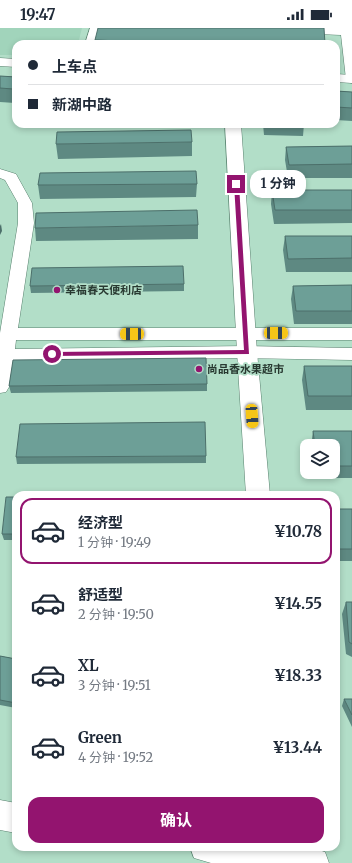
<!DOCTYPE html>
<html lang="zh">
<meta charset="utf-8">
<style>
body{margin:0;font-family:Merriweather,"Noto Sans SC",serif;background:#f6f6f7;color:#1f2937;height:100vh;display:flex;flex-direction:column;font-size:15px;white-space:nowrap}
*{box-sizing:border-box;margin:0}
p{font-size:13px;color:#747a83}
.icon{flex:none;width:22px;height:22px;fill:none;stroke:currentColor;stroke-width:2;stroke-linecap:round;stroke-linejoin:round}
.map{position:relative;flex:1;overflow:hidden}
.sheet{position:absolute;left:12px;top:463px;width:328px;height:360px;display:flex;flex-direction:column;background:#fff;border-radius:12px;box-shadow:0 2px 6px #0003}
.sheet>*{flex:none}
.hud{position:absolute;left:12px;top:12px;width:328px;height:88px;border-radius:12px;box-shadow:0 2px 6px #0003;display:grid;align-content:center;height:88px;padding:0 16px;background:#fff}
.fabs{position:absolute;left:300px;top:411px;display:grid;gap:8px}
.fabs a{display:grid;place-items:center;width:40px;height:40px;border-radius:8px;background:#fff;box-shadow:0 2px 6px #0003;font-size:20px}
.end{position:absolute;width:18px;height:18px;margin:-9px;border:5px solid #93146f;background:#fff;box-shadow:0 0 0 2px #fff}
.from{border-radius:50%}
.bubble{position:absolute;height:28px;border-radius:12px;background:#fff;box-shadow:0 2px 6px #0003;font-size:13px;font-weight:700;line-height:28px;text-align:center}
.car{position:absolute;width:12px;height:24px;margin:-12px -6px;border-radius:5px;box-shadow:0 0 3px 1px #0007;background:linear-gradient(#f5c518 24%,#345 0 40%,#f5c518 0 76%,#345 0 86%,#f5c518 0)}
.hud b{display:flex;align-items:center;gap:14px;height:38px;font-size:15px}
.hud b+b{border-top:1px solid #e0e1e3}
.hud i{width:10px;height:10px;background:#1f2937}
ul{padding:7px 0 0;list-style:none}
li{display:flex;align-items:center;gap:12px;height:66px;margin:0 8px 6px;padding:0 8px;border:2px solid transparent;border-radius:12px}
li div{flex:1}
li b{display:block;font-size:15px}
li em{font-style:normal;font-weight:700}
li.active{border-color:#93146f}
li>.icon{width:36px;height:36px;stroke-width:1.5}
.cta{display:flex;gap:8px;margin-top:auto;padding:8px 16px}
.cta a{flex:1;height:46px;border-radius:12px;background:#93146f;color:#fff;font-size:16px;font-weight:700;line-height:46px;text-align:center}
.status{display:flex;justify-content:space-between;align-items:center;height:28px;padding:0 20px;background:#fff;direction:ltr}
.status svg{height:11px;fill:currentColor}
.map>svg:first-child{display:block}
.built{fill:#a1d4bb}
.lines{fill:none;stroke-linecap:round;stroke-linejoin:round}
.street-casing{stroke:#58816e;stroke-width:1}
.secondary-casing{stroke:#58816e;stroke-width:1}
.street{fill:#fff;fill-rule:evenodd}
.secondary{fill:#fff;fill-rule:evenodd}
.wall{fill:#5e8982}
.shaded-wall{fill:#4c6f6a}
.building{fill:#6d9f97;stroke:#4c6f6a}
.route{fill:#93146f}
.poi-dot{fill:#93146f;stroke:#b2dec8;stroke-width:1.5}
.labels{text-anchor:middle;stroke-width:3.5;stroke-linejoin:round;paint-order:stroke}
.poi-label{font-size:11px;font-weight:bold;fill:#283931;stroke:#b2dec8;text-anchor:start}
</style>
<div class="status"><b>19:47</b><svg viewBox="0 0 49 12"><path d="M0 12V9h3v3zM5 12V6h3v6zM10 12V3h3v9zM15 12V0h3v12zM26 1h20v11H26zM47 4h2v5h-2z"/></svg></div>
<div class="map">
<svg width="352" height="835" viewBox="0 0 352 835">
<rect width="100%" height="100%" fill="#b2dec8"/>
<path class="built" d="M0,0H82L78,16H16V27H0Z"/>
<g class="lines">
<g class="street-casing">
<path id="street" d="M90,0H102L97,16H85Z
M242,0H352V55L348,54L346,51L341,7L248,3L244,2Z
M0,141L16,146L32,175L34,195L18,300H352V312H16L15,321L247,318L352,320V332L247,330L13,333L9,359L6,364L0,365V305L18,195V175L5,152L0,150Z"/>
</g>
<g class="secondary-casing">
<path id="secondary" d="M0,30L16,31V39L0,38Z
M336,46L352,47V55L336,54Z
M225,96H241L257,324L270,467H246L237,324Z
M0,772L16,775V805L0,802Z
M190,819H309L325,824L329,835H211L194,830Z"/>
</g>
<use href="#street" class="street"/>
<use href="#secondary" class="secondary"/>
</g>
<path class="wall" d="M95,12L325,16H95Z
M0,48L16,49V73L15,75L0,74Z
M336,63L352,64V93L336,92Z
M263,96H304L303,108L264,107Z
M192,114V128L58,131L56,116Z
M352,118V150H288L285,132L286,119Z
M197,156L196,169L40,171L38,157Z
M272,162H352V195L274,196L271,176Z
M198,197V211L36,213L35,200Z
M285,208H352V244H286L283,222Z
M184,256V263L31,265L30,258Z
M352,257V296H294L291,271L293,258Z
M304,338H352V382H306L302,352Z
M207,356V363L11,365L9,358Z
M313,403H352V450H315L314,444H333V418H311Z
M206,428V435L17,436L16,429Z
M16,469V512H4L2,506Z
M336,481H352V533H336Z
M346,574H352V629L346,626L342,586Z
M0,628L16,631V680L0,677Z
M344,671H352V699L342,678Z"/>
<path class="shaded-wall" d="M16,55V73L15,75L13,61Z
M1,196L2,203L0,207V198Z"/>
<path class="building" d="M98,0H324L325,16H198L95,12Z
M0,48L16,49V55L13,61L0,60Z
M336,63L352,64V80L336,79Z
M191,102L192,114L56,116L57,104Z
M352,118V136L289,137L286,119Z
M196,143L197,156L38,157L40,145Z
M272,162H352V182H275Z
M197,182L198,197L35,200L36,185Z
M285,208H352V230L288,231Z
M183,238L184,256L30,258L32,240Z
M352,257V283H296L293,258Z
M206,330L207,356L9,358L13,332Z
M304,338H352V368H308Z
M205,394L206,428L16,429L20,396Z
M313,403H352V438H333V418H315Z
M198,465L199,467H89Z
M6,469H16V506H2Z
M336,481H352V521H336Z
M346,574H352V616L349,614Z
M0,628L16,631V675L0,672Z
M344,671H352V687Z"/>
<path class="route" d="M236,154L239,156L249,326L50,328V325L52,324L244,322L234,156Z"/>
<g class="poi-dot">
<circle cx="57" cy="262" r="4"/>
<circle cx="199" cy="341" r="4"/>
</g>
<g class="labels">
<g class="poi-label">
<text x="65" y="266">幸福春天便利店</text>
<text x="207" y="345">尚品香水果超市</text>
</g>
</g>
</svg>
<div class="fabs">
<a><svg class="icon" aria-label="layers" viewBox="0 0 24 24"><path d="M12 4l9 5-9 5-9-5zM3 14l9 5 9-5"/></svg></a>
</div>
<i class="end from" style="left:52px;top:326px"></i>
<i class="end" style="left:236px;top:156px"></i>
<div class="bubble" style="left:250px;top:142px;width:56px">1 分钟</div>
<i class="car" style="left:276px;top:305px;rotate:90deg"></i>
<i class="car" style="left:132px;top:306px;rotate:270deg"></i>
<i class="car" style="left:252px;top:388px;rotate:176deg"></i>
<div class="hud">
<b><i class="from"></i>上车点</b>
<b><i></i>新湖中路</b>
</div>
<section class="sheet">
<ul>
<li class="active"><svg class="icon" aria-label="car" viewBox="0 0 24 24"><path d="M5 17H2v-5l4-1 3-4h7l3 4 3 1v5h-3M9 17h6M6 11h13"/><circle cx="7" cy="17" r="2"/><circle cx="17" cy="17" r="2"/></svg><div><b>经济型</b><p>1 分钟 · 19:49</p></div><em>¥10.78</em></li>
<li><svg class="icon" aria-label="car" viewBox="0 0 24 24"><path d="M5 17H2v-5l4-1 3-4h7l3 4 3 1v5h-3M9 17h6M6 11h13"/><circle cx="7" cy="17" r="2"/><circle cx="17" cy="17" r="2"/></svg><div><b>舒适型</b><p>2 分钟 · 19:50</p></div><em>¥14.55</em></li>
<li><svg class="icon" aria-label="car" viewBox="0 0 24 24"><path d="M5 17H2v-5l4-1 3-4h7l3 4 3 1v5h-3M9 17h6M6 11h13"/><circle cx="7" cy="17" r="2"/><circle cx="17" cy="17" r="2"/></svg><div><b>XL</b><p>3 分钟 · 19:51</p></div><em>¥18.33</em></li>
<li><svg class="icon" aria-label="car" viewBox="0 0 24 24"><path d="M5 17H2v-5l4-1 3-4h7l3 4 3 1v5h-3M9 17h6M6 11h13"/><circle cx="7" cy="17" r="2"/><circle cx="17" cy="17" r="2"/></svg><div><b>Green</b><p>4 分钟 · 19:52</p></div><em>¥13.44</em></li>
</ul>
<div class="cta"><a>确认</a></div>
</section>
</div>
